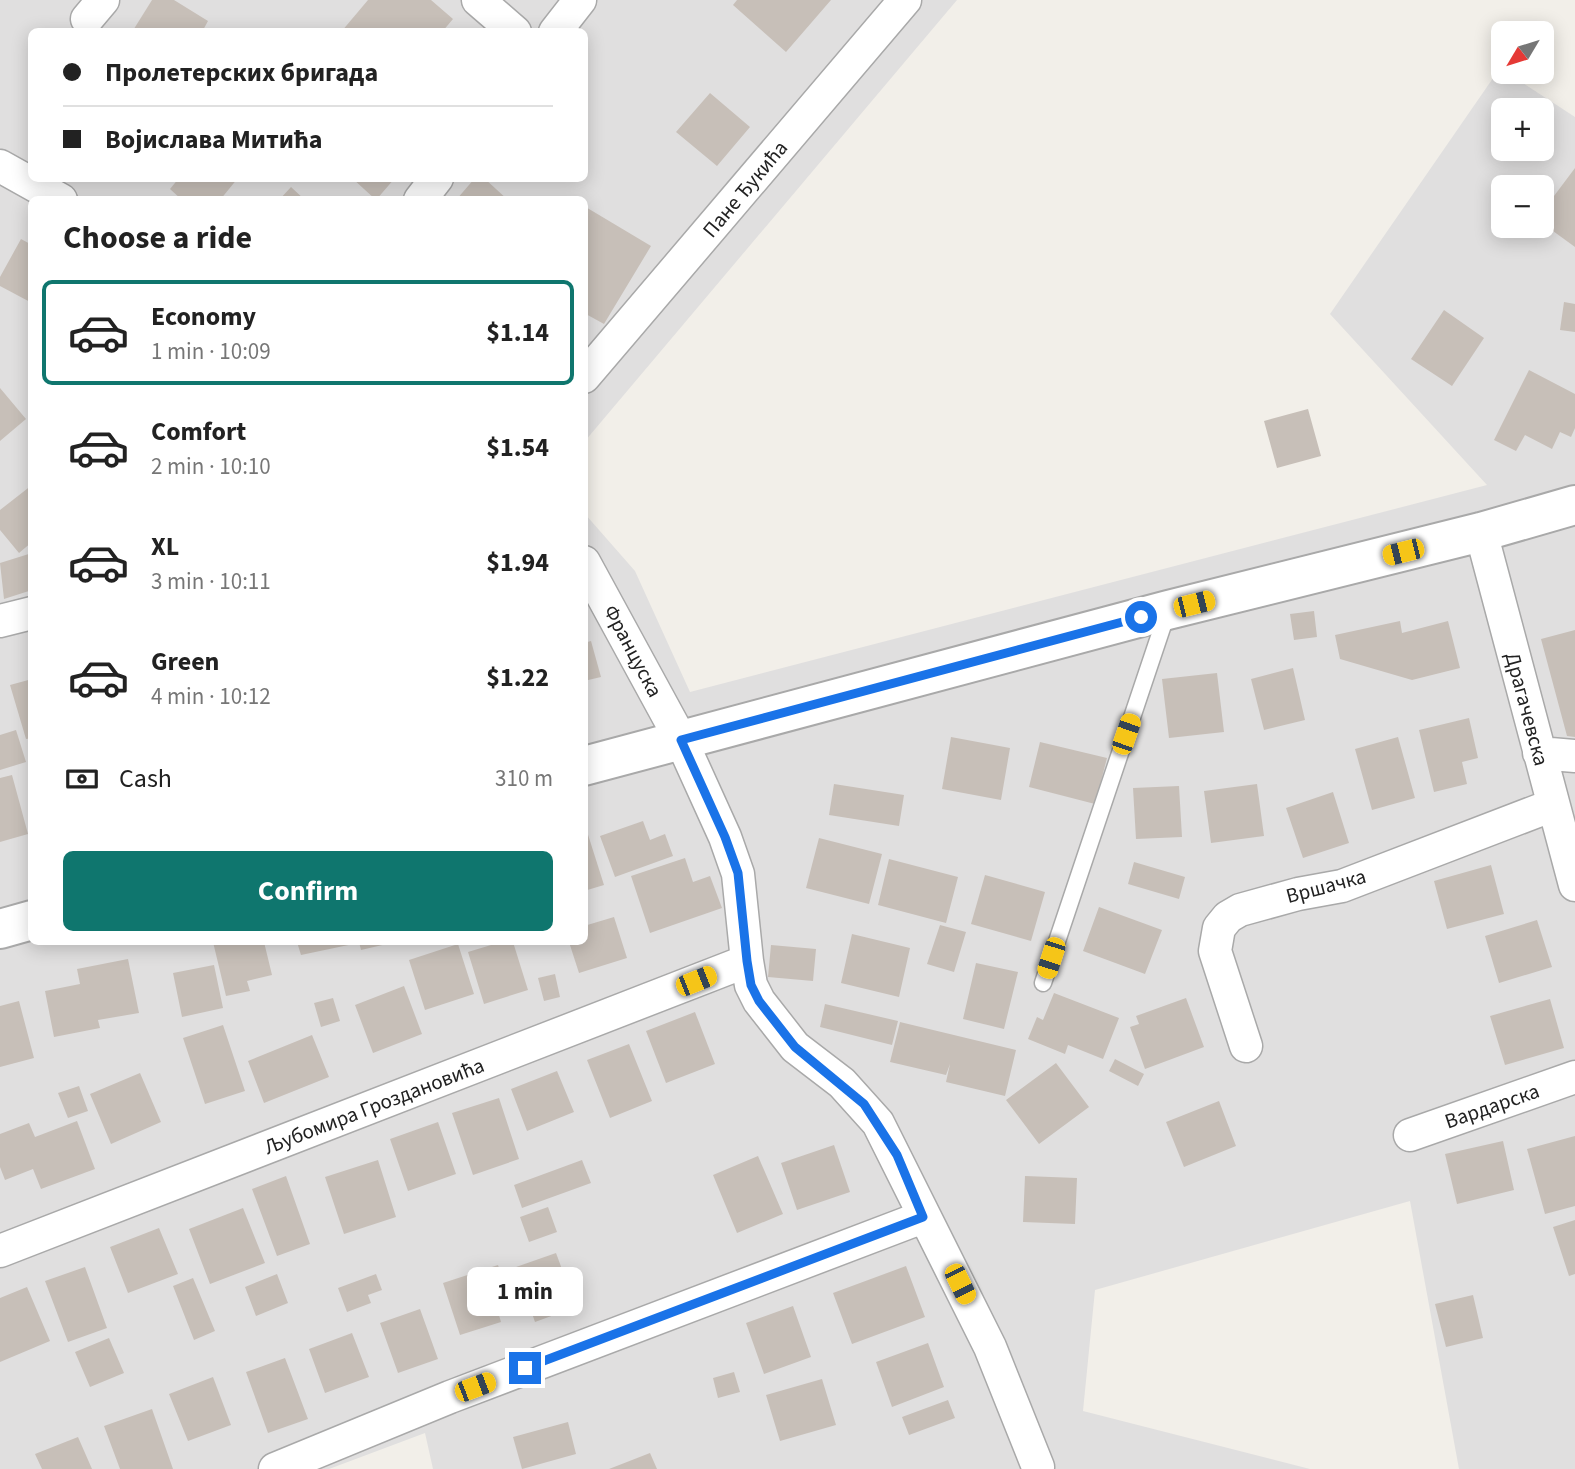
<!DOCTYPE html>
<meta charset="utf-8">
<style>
body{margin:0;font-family:"Source Sans 3",sans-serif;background:#f6f6f6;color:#222;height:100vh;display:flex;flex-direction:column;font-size:26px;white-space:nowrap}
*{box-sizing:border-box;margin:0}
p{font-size:23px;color:#767676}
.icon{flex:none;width:38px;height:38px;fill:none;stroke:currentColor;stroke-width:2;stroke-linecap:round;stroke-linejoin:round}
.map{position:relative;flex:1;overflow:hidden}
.details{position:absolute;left:28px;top:196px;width:560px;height:749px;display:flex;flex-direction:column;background:#fff;border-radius:10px;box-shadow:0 4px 18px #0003}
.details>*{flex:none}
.banner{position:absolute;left:28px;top:28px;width:560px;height:154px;border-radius:10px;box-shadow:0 4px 18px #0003;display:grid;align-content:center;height:154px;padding:0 35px;background:#fff}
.needle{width:46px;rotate:232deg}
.tools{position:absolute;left:1491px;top:21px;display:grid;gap:14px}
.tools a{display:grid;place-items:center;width:63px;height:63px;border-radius:10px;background:#fff;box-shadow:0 4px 18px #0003;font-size:35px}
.end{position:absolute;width:32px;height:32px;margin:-16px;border:9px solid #1a73e8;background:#fff;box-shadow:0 0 0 4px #fff}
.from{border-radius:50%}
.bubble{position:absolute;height:49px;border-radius:10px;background:#fff;box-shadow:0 4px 18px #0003;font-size:23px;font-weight:700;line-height:49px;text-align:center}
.car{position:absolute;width:21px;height:42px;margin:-21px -10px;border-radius:9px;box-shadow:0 0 5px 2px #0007;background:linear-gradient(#f5c518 24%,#345 0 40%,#f5c518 0 76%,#345 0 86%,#f5c518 0)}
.banner b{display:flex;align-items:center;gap:24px;height:66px;font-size:26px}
.banner b+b{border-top:2px solid #e0e0e0}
.banner i{width:18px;height:18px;background:#222}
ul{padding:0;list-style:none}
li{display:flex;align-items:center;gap:21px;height:105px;margin:0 14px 10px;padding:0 21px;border:4px solid transparent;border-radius:10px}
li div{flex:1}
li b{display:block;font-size:26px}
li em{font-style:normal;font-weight:700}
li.current{border-color:#0f766e}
li>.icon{width:63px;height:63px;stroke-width:1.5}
h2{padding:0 35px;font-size:32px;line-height:84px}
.pay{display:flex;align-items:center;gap:18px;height:77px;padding:0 35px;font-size:26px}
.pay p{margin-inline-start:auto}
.button{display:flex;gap:14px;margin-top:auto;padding:14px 35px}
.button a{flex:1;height:80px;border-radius:10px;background:#0f766e;color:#fff;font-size:28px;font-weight:700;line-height:80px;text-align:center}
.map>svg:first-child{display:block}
.residential{fill:#e0dfdf;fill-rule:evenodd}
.building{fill:#c7bfb8}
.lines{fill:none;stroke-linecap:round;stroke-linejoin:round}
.service-casing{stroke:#a9a9a9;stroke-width:19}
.minor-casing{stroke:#a9a9a9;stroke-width:35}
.tertiary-casing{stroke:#a9a9a9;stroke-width:42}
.service{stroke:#fff;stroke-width:16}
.minor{stroke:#fff;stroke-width:32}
.tertiary{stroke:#fff;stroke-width:38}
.route{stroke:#1a73e8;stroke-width:9}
.labels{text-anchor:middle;stroke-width:5;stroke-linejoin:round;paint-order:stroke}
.street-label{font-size:21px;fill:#222;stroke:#fff}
</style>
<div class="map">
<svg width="1575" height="1469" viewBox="0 0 1575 1469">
<rect width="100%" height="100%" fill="#f2efe9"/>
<path class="residential" d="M0,0H957L585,441L584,200H32V942H584L585,514L635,571L690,692L1487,485L1330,314L1500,68L1575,117V1469H1459L1410,1201L1095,1290L1083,1411L1310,1469H433L425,1433L329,1469H0ZM32,32H584V178H32ZM1503,110H1542V149H1503ZM1503,187H1542V226H1503Z"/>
<path class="building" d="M152,0H174L208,21L202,32H132Z
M368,0H431L453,19L442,32H341Z
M737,0H831L786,52L733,5Z
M710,93L750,127L717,166L676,132Z
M1575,168V247L1542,223V212Z
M179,178H238L220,200H182L170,189Z
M352,178H395L376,200Z
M475,178H484L508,200H456Z
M291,187L305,200H279Z
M584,206L651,246L604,324L584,313Z
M21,239L32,245V303L0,286V277Z
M1564,302L1575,304V332L1560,330Z
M1444,310L1484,338L1452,386L1411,359Z
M1529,370L1575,394V428L1571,437L1560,432L1552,449L1525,435L1516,451L1494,440Z
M0,388L26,419L0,441Z
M1308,409L1321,456L1277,468L1264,421Z
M32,485V542L19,553L0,530V510Z
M32,553V590L4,599L0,563Z
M1314,611L1317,637L1294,640L1290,614Z
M1400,621L1402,633L1448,621L1460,668L1412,680L1340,659L1335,635Z
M1575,630V737L1567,736L1541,639Z
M591,641L601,677L584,681V643Z
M1293,668L1305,720L1264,730L1251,679Z
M1217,673L1224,732L1169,738L1162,679Z
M32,679V738L26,739L10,685Z
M1469,718L1478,758L1462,762L1467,784L1434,792L1419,730Z
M16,730L26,762L0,770V735Z
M951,737L1010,748L1001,800L942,789Z
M1398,737L1415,798L1372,810L1355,749Z
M1040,742L1107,758L1095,804L1029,787Z
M12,775L28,834L0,842V778Z
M834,784L904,795L899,826L829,815Z
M1257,784L1264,836L1211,843L1204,791Z
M1179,786L1182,837L1136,839L1133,788Z
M1333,792L1349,843L1303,858L1286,808Z
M643,821L650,840L665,834L673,856L615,877L600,836Z
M584,822L604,885L584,891Z
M819,838L882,854L869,904L806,888Z
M685,858L693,882L710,876L722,908L650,933L631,876Z
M889,859L958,877L946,923L878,905Z
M1134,862L1185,877L1179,899L1128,884Z
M1491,865L1504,914L1447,929L1434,881Z
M985,875L1045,892L1031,941L971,924Z
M1099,907L1162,930L1145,974L1083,951Z
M614,917L627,958L579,973L569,942H584V926Z
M1537,920L1552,967L1499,983L1485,936Z
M940,925L966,932L954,972L927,964Z
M852,934L910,948L899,997L841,983Z
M213,942H264L272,975L247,981L250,991L226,996Z
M297,942H358V943L301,955Z
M359,942H391V943L361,950Z
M501,942H513L528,990L484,1004L468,952Z
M458,944L474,994L425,1010L409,960Z
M771,945L816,949L813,981L768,977Z
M128,959L139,1013L98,1020L100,1028L54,1037L45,991L80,984L77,969Z
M976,963L1018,972L1004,1029L963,1019Z
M214,965L223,1008L182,1017L173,973Z
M555,974L560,997L544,1001L538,978Z
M404,986L422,1034L373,1053L355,1005Z
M1054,993L1119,1018L1103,1059L1068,1045L1065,1054L1028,1039L1037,1017L1043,1020Z
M333,998L340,1021L321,1027L314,1003Z
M1186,998L1204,1047L1145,1069L1130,1027L1139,1024L1136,1016Z
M1550,999L1564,1048L1505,1065L1490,1016Z
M19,1001L34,1058L0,1067V1006Z
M825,1004L898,1021L892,1045L820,1027Z
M695,1012L715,1064L666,1083L646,1031Z
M900,1022L1016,1050L1005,1096L946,1082L950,1064L946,1075L890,1062Z
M223,1025L245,1091L205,1104L183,1038Z
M312,1035L329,1077L264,1103L248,1061Z
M629,1044L652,1101L610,1118L587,1060Z
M1115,1059L1144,1074L1138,1086L1109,1071Z
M1056,1063L1089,1107L1039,1144L1006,1100Z
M557,1071L574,1112L527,1131L511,1089Z
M140,1073L161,1122L111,1144L90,1094Z
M79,1086L88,1111L68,1118L58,1093Z
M499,1098L519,1159L473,1175L452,1113Z
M1219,1101L1236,1146L1184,1167L1166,1122Z
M77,1121L95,1169L41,1189L33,1169L5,1180L0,1167V1134L29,1123L35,1137Z
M438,1122L456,1174L408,1191L390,1139Z
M1575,1136V1206L1545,1214L1527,1149Z
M1503,1141L1514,1190L1457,1204L1445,1154Z
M834,1145L850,1192L797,1210L781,1163Z
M758,1156L783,1214L737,1233L713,1175Z
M378,1160L396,1217L344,1234L325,1177Z
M582,1160L591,1183L522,1208L514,1185Z
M286,1176L310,1244L277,1256L252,1189Z
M1025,1176L1077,1178L1075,1224L1023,1222Z
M548,1207L557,1232L529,1242L520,1217Z
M243,1208L265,1263L210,1284L189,1229Z
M1575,1220V1274L1569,1276L1553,1227Z
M159,1228L178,1274L128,1293L110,1247Z
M556,1253L576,1307L535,1322L516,1267Z
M498,1265L510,1301L496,1305L501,1322L460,1335L443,1283Z
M906,1266L925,1317L852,1344L833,1293Z
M85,1267L107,1328L68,1342L45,1281Z
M277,1274L288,1303L256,1316L245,1287Z
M376,1274L382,1290L368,1295L371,1303L347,1312L338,1288Z
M193,1278L215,1331L194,1340L173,1286Z
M27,1287L50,1341L0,1362V1298Z
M1473,1295L1483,1338L1446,1347L1435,1304Z
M793,1306L811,1357L764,1374L746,1323Z
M420,1309L438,1359L398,1373L380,1323Z
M352,1333L369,1377L325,1393L309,1349Z
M109,1338L124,1373L90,1387L75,1352Z
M928,1343L944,1387L892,1407L876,1362Z
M285,1358L308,1419L268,1433L246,1372Z
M734,1372L740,1392L718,1398L713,1378Z
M213,1377L231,1425L188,1441L169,1394Z
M822,1379L836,1425L780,1441L766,1395Z
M948,1400L955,1418L909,1435L902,1417Z
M152,1409L173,1469H120L104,1426Z
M568,1422L576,1454L522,1469L513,1437Z
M78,1437L92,1469H42L35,1454Z
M650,1453L657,1469H609Z"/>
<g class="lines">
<g class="service-casing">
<path id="service" d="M1043,983L1167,613"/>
</g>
<g class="minor-casing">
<path id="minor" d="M478,0L515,32
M87,19L103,0
M555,32L580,0
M0,166L61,200
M420,200L437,178
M584,377L905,0
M1481,532L1575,885
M584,562L681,740L725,837L738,874L747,961L751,985L759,1001L795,1047L842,1083L878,1123L990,1347L1038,1467
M0,621L32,613
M1539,753L1575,756
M1246,1046L1215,951L1219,928L1228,917L1240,910L1298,894L1342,886L1553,805
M1410,1135L1575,1077
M0,1251L747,961
M275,1469L450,1397L923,1217"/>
</g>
<g class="tertiary-casing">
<path id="tertiary" d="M584,766L1168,610L1481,532L1575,505
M0,929L32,920"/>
</g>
<use href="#service" class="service"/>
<use href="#minor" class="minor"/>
<use href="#tertiary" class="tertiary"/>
</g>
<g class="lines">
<path class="route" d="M525,1368L923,1217L897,1155L864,1104L795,1047L759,1001L751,985L747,961L738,873L725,837L681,740L1141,617"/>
</g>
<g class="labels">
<g class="street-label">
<text transform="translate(745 189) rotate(-50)" y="7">Пане Ђукића</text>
<text transform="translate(633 651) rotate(62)" y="7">Француска</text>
<text transform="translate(1527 709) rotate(75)" y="7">Драгачевска</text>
<text transform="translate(1326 886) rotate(-15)" y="7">Вршачка</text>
<text transform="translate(374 1106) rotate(-21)" y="7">Љубомира Гроздановића</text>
<text transform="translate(1492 1106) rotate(-19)" y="7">Вардарска</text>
</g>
</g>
</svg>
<div class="tools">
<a><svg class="needle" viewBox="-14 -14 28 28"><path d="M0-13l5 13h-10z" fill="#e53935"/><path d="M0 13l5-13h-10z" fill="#767676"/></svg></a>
<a>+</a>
<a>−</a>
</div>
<i class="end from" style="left:1141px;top:617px"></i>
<i class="end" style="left:525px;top:1368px"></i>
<div class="bubble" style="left:467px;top:1267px;width:116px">1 min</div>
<i class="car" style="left:1403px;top:552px;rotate:256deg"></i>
<i class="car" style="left:1194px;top:604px;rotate:76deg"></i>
<i class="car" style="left:1126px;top:734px;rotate:19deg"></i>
<i class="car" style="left:1051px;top:958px;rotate:198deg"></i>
<i class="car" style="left:696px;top:981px;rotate:68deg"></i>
<i class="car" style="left:960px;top:1284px;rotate:154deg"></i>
<i class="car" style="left:475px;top:1387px;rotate:69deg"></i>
<div class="banner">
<b><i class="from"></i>Пролетерских бригада</b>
<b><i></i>Војислава Митића</b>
</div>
<section class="details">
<h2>Choose a ride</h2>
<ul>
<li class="current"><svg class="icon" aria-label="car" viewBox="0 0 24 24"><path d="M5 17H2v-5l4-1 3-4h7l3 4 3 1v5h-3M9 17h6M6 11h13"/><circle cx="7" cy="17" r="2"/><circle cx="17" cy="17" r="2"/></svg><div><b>Economy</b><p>1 min · 10:09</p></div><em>$1.14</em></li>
<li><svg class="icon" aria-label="car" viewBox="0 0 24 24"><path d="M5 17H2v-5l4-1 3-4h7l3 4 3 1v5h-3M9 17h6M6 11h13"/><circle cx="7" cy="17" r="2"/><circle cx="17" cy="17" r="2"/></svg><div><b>Comfort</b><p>2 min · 10:10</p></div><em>$1.54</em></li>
<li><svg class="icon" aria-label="car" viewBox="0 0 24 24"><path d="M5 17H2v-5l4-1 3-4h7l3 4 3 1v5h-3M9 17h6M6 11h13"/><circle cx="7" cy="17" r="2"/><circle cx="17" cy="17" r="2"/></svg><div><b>XL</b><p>3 min · 10:11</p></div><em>$1.94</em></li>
<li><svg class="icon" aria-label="car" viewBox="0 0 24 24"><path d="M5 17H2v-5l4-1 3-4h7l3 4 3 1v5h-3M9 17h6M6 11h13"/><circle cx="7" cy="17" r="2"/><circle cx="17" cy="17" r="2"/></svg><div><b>Green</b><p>4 min · 10:12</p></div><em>$1.22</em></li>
</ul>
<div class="pay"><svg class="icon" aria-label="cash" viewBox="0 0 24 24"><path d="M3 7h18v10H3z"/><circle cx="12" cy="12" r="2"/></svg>Cash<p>310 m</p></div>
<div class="button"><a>Confirm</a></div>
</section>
</div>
